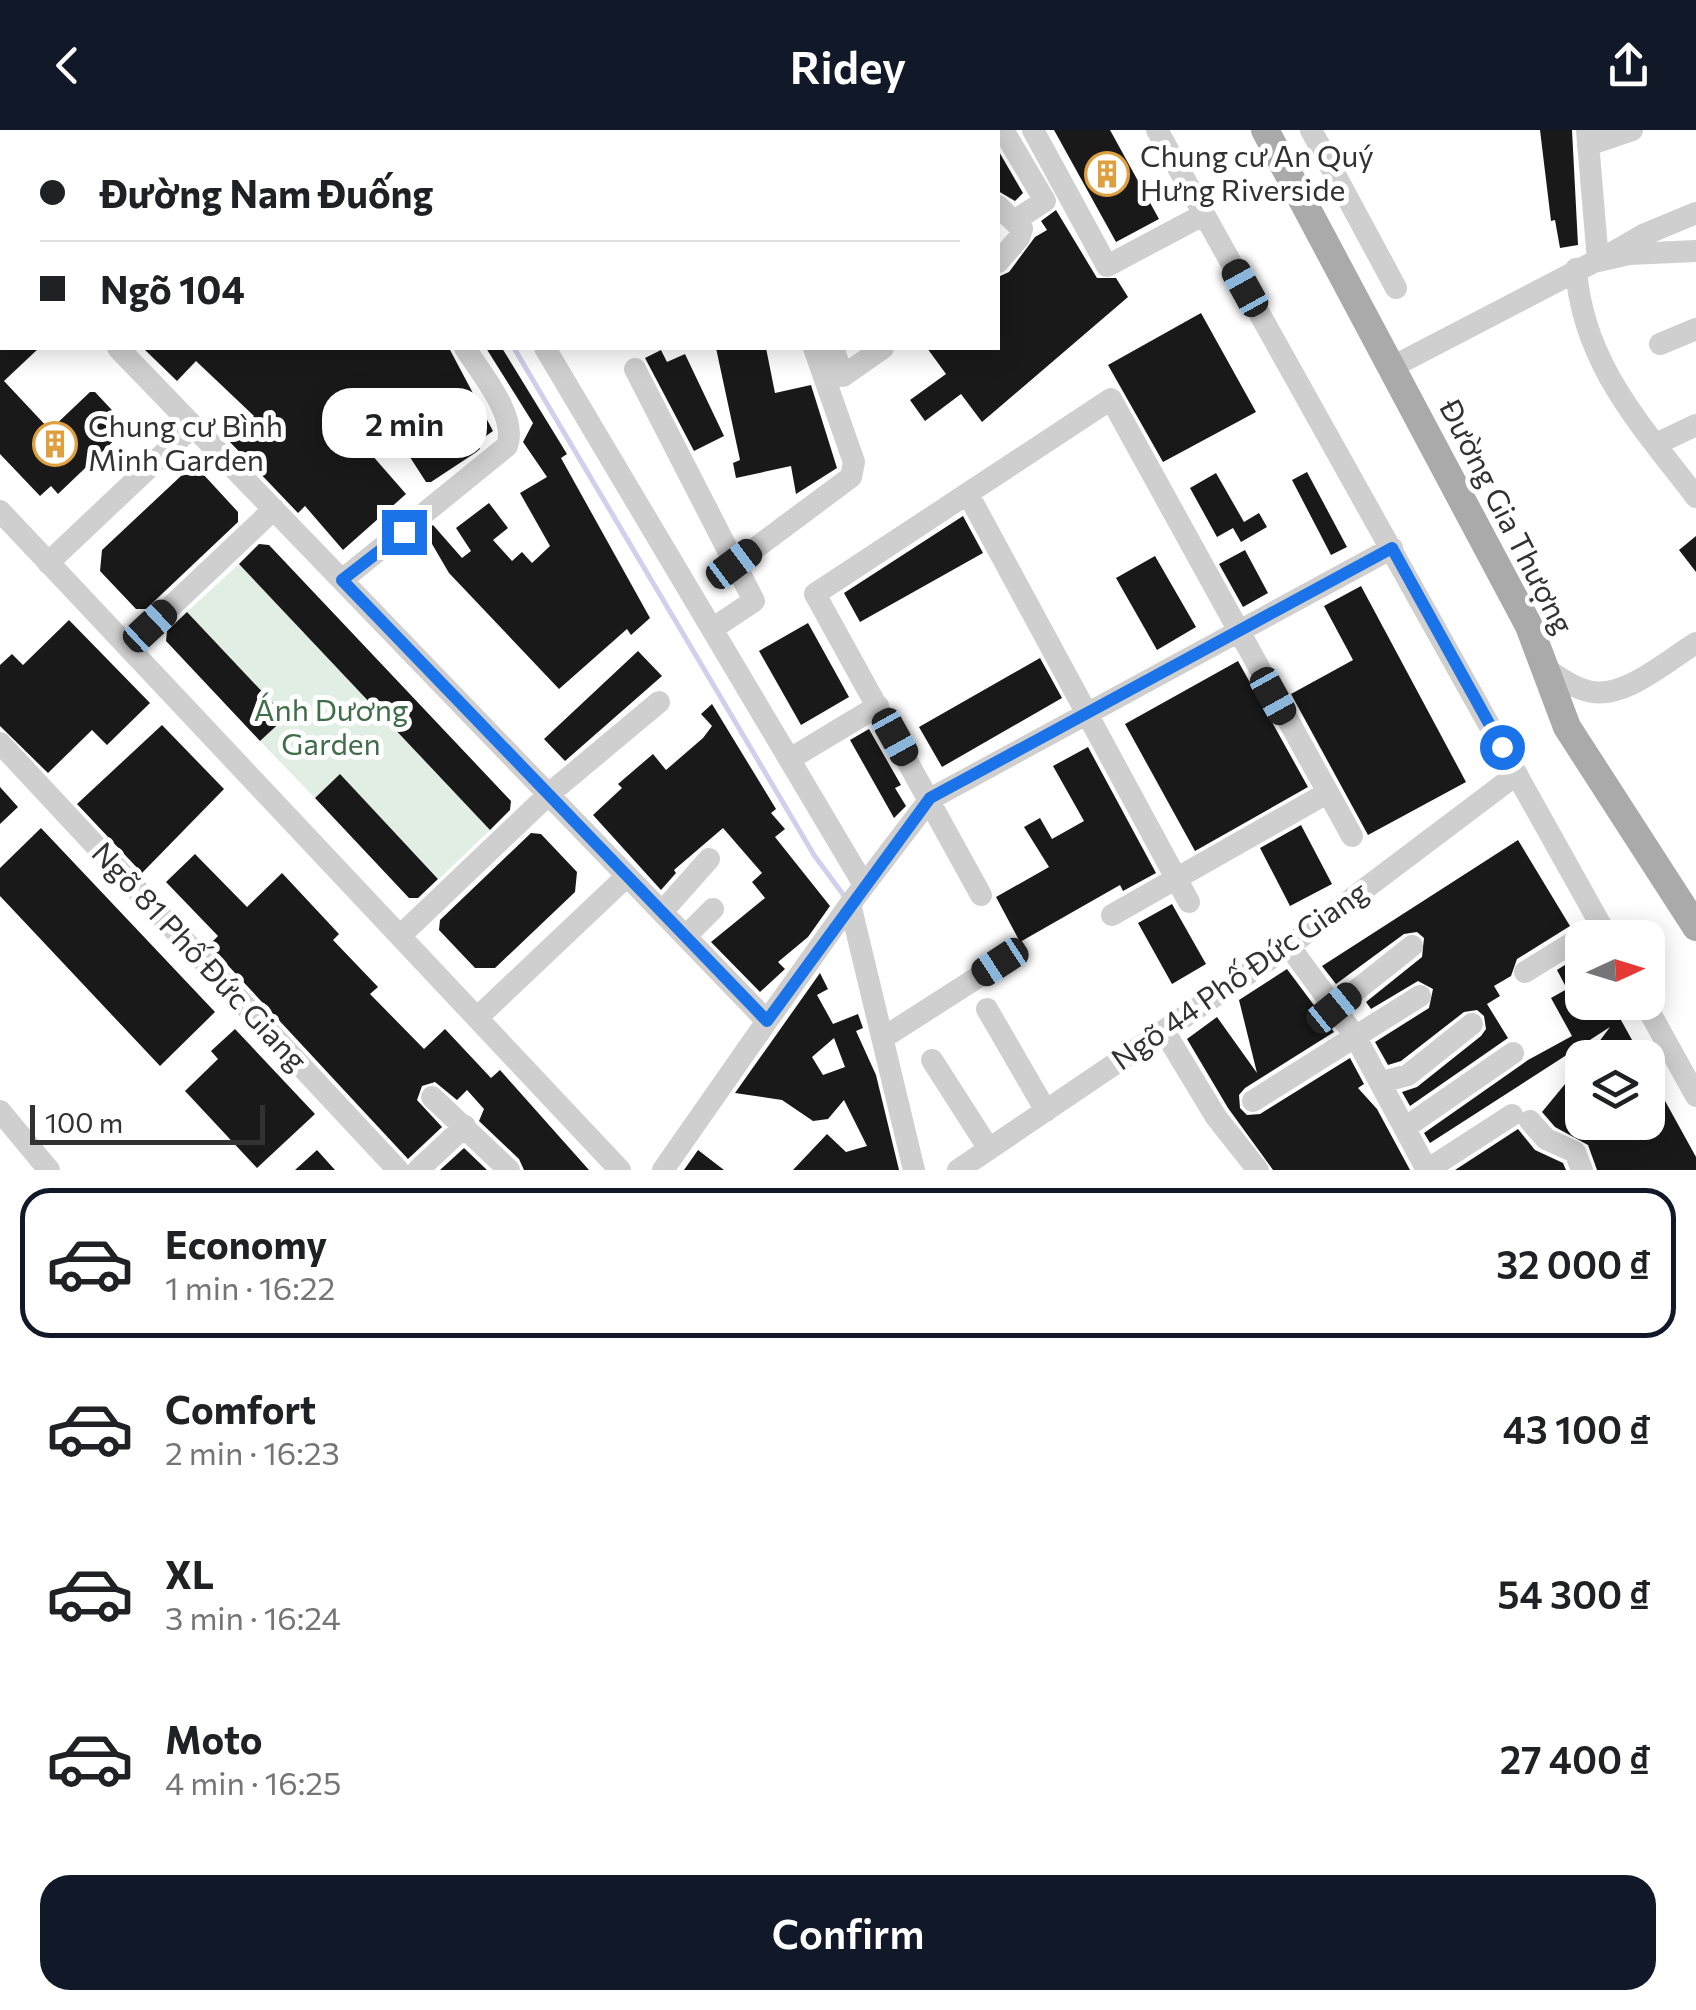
<!DOCTYPE html>
<meta charset="utf-8">
<style>
body{margin:0;font-family:Commissioner,sans-serif;background:#f6f6f6;color:#202124;height:100vh;display:flex;flex-direction:column;font-size:38px;white-space:nowrap}
*{box-sizing:border-box;margin:0}
p{font-size:32px;color:#757577}
.icon{flex:none;width:55px;height:55px;fill:none;stroke:currentColor;stroke-width:2;stroke-linecap:round;stroke-linejoin:round}
.map{position:relative;height:1040px;overflow:hidden}
.drawer{display:flex;flex-direction:column;background:#fff;flex:1}
.drawer>*{flex:none}
.guide{position:absolute;left:0px;top:0px;width:1000px;height:220px;box-shadow:0 5px 25px #0003;display:grid;align-content:center;height:220px;padding:0 40px;background:#fff}
.needle{width:65px;rotate:86deg}
.fabs{position:absolute;left:1565px;top:790px;display:grid;gap:20px}
.fabs a{display:grid;place-items:center;width:100px;height:100px;border-radius:20px;background:#fff;box-shadow:0 5px 25px #0003;font-size:50px}
.scale{position:absolute;left:30px;bottom:25px;width:235px;box-sizing:border-box;padding-left:10px;border:5px solid #323232;border-top:0;font-size:28px;line-height:35px;white-space:nowrap;color:#323232;-webkit-text-stroke:8px #fff;paint-order:stroke}
.end{position:absolute;width:45px;height:45px;margin:-22px;border:12px solid #1a73e8;background:#fff;box-shadow:0 0 0 5px #fff}
.from{border-radius:50%}
.bubble{position:absolute;height:70px;border-radius:30px;background:#fff;box-shadow:0 5px 25px #0003;font-size:32px;font-weight:600;line-height:70px;text-align:center}
.car{position:absolute;width:30px;height:60px;margin:-30px -15px;border-radius:12px;box-shadow:0 0 8px 2px #0007;background:linear-gradient(#222 24%,#8ab4d8 0 40%,#222 0 76%,#8ab4d8 0 86%,#222 0)}
.guide b{display:flex;align-items:center;gap:35px;height:95px;font-size:38px}
.guide b+b{border-top:2px solid #e0e0e0}
.guide i{width:25px;height:25px;background:#202124}
ul{padding:18px 0 0;list-style:none}
li{display:flex;align-items:center;gap:30px;height:150px;margin:0 20px 15px;padding:0 20px;border:5px solid transparent;border-radius:30px}
li div{flex:1}
li b{display:block;font-size:38px}
li em{font-style:normal;font-weight:600}
li.active{border-color:#111827}
li>.icon{width:90px;height:90px;stroke-width:1.5}
.cta{display:flex;gap:20px;margin-top:auto;padding:20px 40px}
.cta a{flex:1;height:115px;border-radius:30px;background:#111827;color:#fff;font-size:40px;font-weight:600;line-height:115px;text-align:center}
header{display:flex;justify-content:space-between;align-items:center;height:130px;padding:0 40px;background:#111827;color:#fff;font-size:45px;font-weight:600}
.map>svg:first-child{display:block}
.green{fill:#e1eee3}
.lines{fill:none;stroke-linecap:round;stroke-linejoin:round}
.stream{stroke:#d1cfec;stroke-width:5}
.building{fill:#191919;fill-rule:evenodd}
.minor{stroke:#cfcfcf;stroke-width:22}
.major{stroke:#aaa;stroke-width:28}
.route{stroke:#1a73e8;stroke-width:12}
.labels{text-anchor:middle;stroke-width:10;stroke-linejoin:round;paint-order:stroke}
.poi-label{font-size:30px;fill:#323232;stroke:#fff;text-anchor:start}
.street-label{font-size:30px;fill:#323232;stroke:#fff}
.park-label{font-size:30px;fill:#406d4a;stroke:#fff}
</style>
<header><svg class="icon" aria-label="back" viewBox="0 0 24 24"><path d="M15 5l-7 7 7 7"/></svg>Ridey<svg class="icon" aria-label="share" viewBox="0 0 24 24"><path d="M12 15V3M7 8l5-5 5 5M5 13v7h14v-7"/></svg></header>
<div class="map">
<svg width="1696" height="1040" viewBox="0 0 1696 1040">
<rect width="100%" height="100%" fill="#fff"/>
<path class="green" d="M239,434L490,700L439,749L340,645L315,668L260,611L285,586L187,482Z"/>
<g class="lines">
<path class="stream" d="M389,0L390,2
M514,218L814,725L845,767"/>
</g>
<path class="building" d="M1054,0H1110L1159,89L1116,112Z
M1540,0H1572L1578,115L1560,118L1555,90L1551,91Z
M998,20L1023,63L1015,71L998,61Z
M1056,80L1097,148H1116L1128,167L982,292L961,264L925,291L910,270L946,244L927,218H998V147L1009,142L1035,107L1047,100L1041,91Z
M1201,183L1256,282L1163,332L1108,235Z
M0,218H39L4,251L50,300L90,262H95L125,294V300L58,364L51,356L40,366L0,324Z
M143,218H449L493,301L476,313L480,319L475,323L431,352H426L397,307L371,324L406,364L343,420L305,376L298,383L228,310L254,286L196,231L177,251Z
M486,218H502L567,324L561,328L650,488L631,505L627,499L559,559L449,443L425,402L433,395L462,428L471,421L456,398L489,373L508,398L493,410L512,431L522,422L532,433L550,416L520,363L547,347L523,312L533,293Z
M716,218H766L775,263L811,255L837,338L796,364L791,336L736,348L733,333L740,330Z
M661,220L667,232L685,224L724,306L694,321L645,228Z
M1307,342L1347,417L1331,425L1292,350Z
M1216,343L1244,392L1259,383L1267,397L1241,412L1233,398L1217,407L1190,358Z
M203,344L238,382V392L146,479H136L100,441L102,420L182,345Z
M963,386L983,423L860,492L844,463Z
M1696,406V442L1679,420Z
M259,414L269,415L511,671L510,680L490,700L239,434Z
M1245,420L1268,463L1243,477L1219,434Z
M1155,426L1196,497L1157,520L1116,448Z
M1361,456L1466,652L1368,705L1291,564L1353,530L1324,476Z
M187,482L286,587L260,611L166,511L167,501Z
M69,490L150,573L107,615L92,600L48,643L0,596V535L12,524L23,535Z
M808,493L849,567L801,595L759,521Z
M638,521L662,546L565,631L544,609Z
M1040,528L1062,568L942,637L919,597Z
M1238,531L1308,657L1195,721L1125,594Z
M712,574L776,679L771,683L785,699L775,707L830,776L808,807L778,832L785,839L760,862L711,812L765,768L752,752L762,743L723,698L674,740L676,743L661,760L593,685L622,658L618,654L653,624L666,640L703,608L712,596L701,584Z
M162,595L224,659L142,743L77,674Z
M869,599L901,655L895,658L906,676L894,688L850,610Z
M1088,617L1156,743L1123,761L1120,755L1020,812L996,767L1049,737L1024,697L1040,688L1052,709L1084,691L1053,636Z
M340,644L438,749L418,768H409L315,668Z
M0,657L18,677L0,694Z
M1301,695L1332,754L1290,776L1260,718Z
M41,698L215,882L160,936L0,766V738Z
M531,703L541,704L577,742L575,762L495,838H475L439,800L440,790Z
M1518,710L1570,796L1517,829L1511,846L1494,856L1500,866L1487,874L1508,908L1410,976L1402,962L1417,957L1481,906L1486,899L1484,886L1477,880L1464,882L1401,931L1388,935L1375,912L1429,878L1433,859L1418,851L1371,879L1366,872L1422,827L1424,808L1417,802L1404,804L1336,854L1322,836Z
M195,724L247,777L282,743L339,804L333,810L378,857L370,864L424,919L445,899L491,948L500,940L589,1040H524L519,1029L479,991L484,979L467,960L457,970L435,952L422,956L417,970L442,997L408,1029L209,815L218,806L166,752Z
M1172,774L1206,834L1172,854L1138,793Z
M1582,824V872H1611L1642,928H1587L1610,897L1430,1013L1424,1003L1528,930L1572,906L1551,868L1567,859L1557,840Z
M1287,839L1334,902L1245,958L1239,965L1240,978L1247,985L1260,984L1350,928L1364,954L1358,958L1377,979L1410,1040H1273L1228,978L1187,909L1217,887L1257,943L1239,870Z
M820,843L828,859L817,865L833,894L858,884L863,898L856,901L876,945L899,1040H793L827,1004L846,1022L867,1016L844,970L828,989L813,991L782,970L735,963ZM834,908L845,937L823,945L812,927Z
M235,899L315,984L257,1038L185,961L218,929L211,921Z
M1648,940L1696,1027V1040H1597L1588,1015L1555,997L1542,982L1570,948L1582,965V992H1648Z
M1518,999L1535,1020L1563,1033L1566,1040H1455Z
M464,1018L487,1040H440Z
M317,1020L335,1040H295Z
M698,1020L724,1040H684Z"/>
<g class="lines">
<path class="minor" d="M416,0L418,2
M488,0L489,2
M734,0L735,2
M918,0L920,2
M1003,0L1045,71L1014,91
M1033,0L1107,136L1203,85
M1157,0L1608,808
M1311,0L1396,158
M1587,0L1598,131L1643,105L1696,83
M73,2L75,0
M579,2L584,0
M1588,15L1632,0
M0,38L2,43
M998,76L1022,99L1019,108L998,132
M0,106L2,104
M1576,139C1583,234 1641,295 1696,367
M1660,214L1696,199
M118,218L767,891L663,1040
M545,218L864,755
M833,218L843,246L883,218
M1392,237L1594,132L1629,124L1696,121
M635,239L754,471L712,499
M1656,314L1696,295
M968,364L1189,772
M0,381L620,1040
M48,433L193,296
M734,434L851,347L854,332L814,218
M342,450L507,316C518,286 480,242 465,218
M128,517L274,379
M1546,539C1559,547 1573,558 1588,561C1623,571 1668,530 1696,513
M0,613L398,1040
M790,629L878,576
M981,765L815,464L1111,269L1352,706
M850,774L930,669L1392,418
M662,782L709,729
M1112,785L1327,663
M400,806L549,664L659,572
M686,806L713,779
M1289,816L1355,906L1427,1040
M1525,842L1601,795
M1644,872L1696,966
M1334,878L1412,816
M987,879L1046,981
M477,888L627,746
M767,891L850,774L914,1040
M1164,901L1216,987L1258,1040
M883,908L1000,833
M932,930L989,1019
M1382,952L1408,945L1472,894
M432,967L509,1040
M1253,971L1420,866
M0,981L49,1040
M1530,991L1546,1009L1575,1022L1582,1040
M1406,997L1513,923
M418,1040L465,996
M958,1040L1289,816L1517,644
M1427,1040L1512,985"/>
<path class="major" d="M1265,0L1529,496L1567,597L1696,797"/>
</g>
<g class="lines">
<path class="route" d="M404,402L342,450L767,891L930,668L1392,418L1502,617"/>
</g>
<defs>
<g id="building-ring" transform="scale(2.25)"><circle r="9.5" fill="#fff" stroke="#de9f3f" stroke-width="1.5"/><path d="M-4-6H4V6H1V3H-1V6H-4ZM-2.5-4.3h1.7v1.8h-1.7ZM.8-4.3h1.7v1.8H.8ZM-2.5-1h1.7V.8h-1.7ZM.8-1h1.7V.8H.8Z" fill="#de9f3f"/></g>
</defs>
<g fill-rule="evenodd">
<use href="#building-ring" x="1107" y="44"/>
<use href="#building-ring" x="55" y="314"/>
</g>
<g class="labels">
<g class="poi-label">
<text x="1140" y="37">Chung cư An Quý<tspan x="1140" dy="34">Hưng Riverside</tspan></text>
<text x="88" y="307">Chung cư Bình<tspan x="88" dy="34">Minh Garden</tspan></text>
</g>
<g class="street-label">
<text transform="translate(1506 387) rotate(63)" y="10">Đường Gia Thượng</text>
<text transform="translate(199 827) rotate(47)" y="10">Ngõ 81 Phố Đức Giang</text>
<text transform="translate(1240 846) rotate(-35)" y="10">Ngõ 44 Phố Đức Giang</text>
</g>
<g class="park-label">
<text x="331" y="591">Ánh Dương<tspan x="331" dy="34">Garden</tspan></text>
</g>
</g>
</svg>
<div class="fabs">
<a><svg class="needle" viewBox="-14 -14 28 28"><path d="M0-13l5 13h-10z" fill="#e53935"/><path d="M0 13l5-13h-10z" fill="#757577"/></svg></a>
<a><svg class="icon" aria-label="layers" viewBox="0 0 24 24"><path d="M12 4l9 5-9 5-9-5zM3 14l9 5 9-5"/></svg></a>
</div>
<div class="scale">100 m</div>
<i class="end from" style="left:1502px;top:617px"></i>
<i class="end" style="left:404px;top:402px"></i>
<div class="bubble" style="left:322px;top:258px;width:165px">2 min</div>
<i class="car" style="left:1245px;top:158px;rotate:331deg"></i>
<i class="car" style="left:734px;top:434px;rotate:53deg"></i>
<i class="car" style="left:150px;top:496px;rotate:47deg"></i>
<i class="car" style="left:1273px;top:566px;rotate:151deg"></i>
<i class="car" style="left:895px;top:607px;rotate:151deg"></i>
<i class="car" style="left:1000px;top:832px;rotate:237deg"></i>
<i class="car" style="left:1334px;top:878px;rotate:51deg"></i>
<div class="guide">
<b><i class="from"></i>Đường Nam Đuống</b>
<b><i></i>Ngõ 104</b>
</div>
</div>
<section class="drawer">
<ul>
<li class="active"><svg class="icon" aria-label="car" viewBox="0 0 24 24"><path d="M5 17H2v-5l4-1 3-4h7l3 4 3 1v5h-3M9 17h6M6 11h13"/><circle cx="7" cy="17" r="2"/><circle cx="17" cy="17" r="2"/></svg><div><b>Economy</b><p>1 min · 16:22</p></div><em>32 000 ₫</em></li>
<li><svg class="icon" aria-label="car" viewBox="0 0 24 24"><path d="M5 17H2v-5l4-1 3-4h7l3 4 3 1v5h-3M9 17h6M6 11h13"/><circle cx="7" cy="17" r="2"/><circle cx="17" cy="17" r="2"/></svg><div><b>Comfort</b><p>2 min · 16:23</p></div><em>43 100 ₫</em></li>
<li><svg class="icon" aria-label="car" viewBox="0 0 24 24"><path d="M5 17H2v-5l4-1 3-4h7l3 4 3 1v5h-3M9 17h6M6 11h13"/><circle cx="7" cy="17" r="2"/><circle cx="17" cy="17" r="2"/></svg><div><b>XL</b><p>3 min · 16:24</p></div><em>54 300 ₫</em></li>
<li><svg class="icon" aria-label="car" viewBox="0 0 24 24"><path d="M5 17H2v-5l4-1 3-4h7l3 4 3 1v5h-3M9 17h6M6 11h13"/><circle cx="7" cy="17" r="2"/><circle cx="17" cy="17" r="2"/></svg><div><b>Moto</b><p>4 min · 16:25</p></div><em>27 400 ₫</em></li>
</ul>
<div class="cta"><a>Confirm</a></div>
</section>
